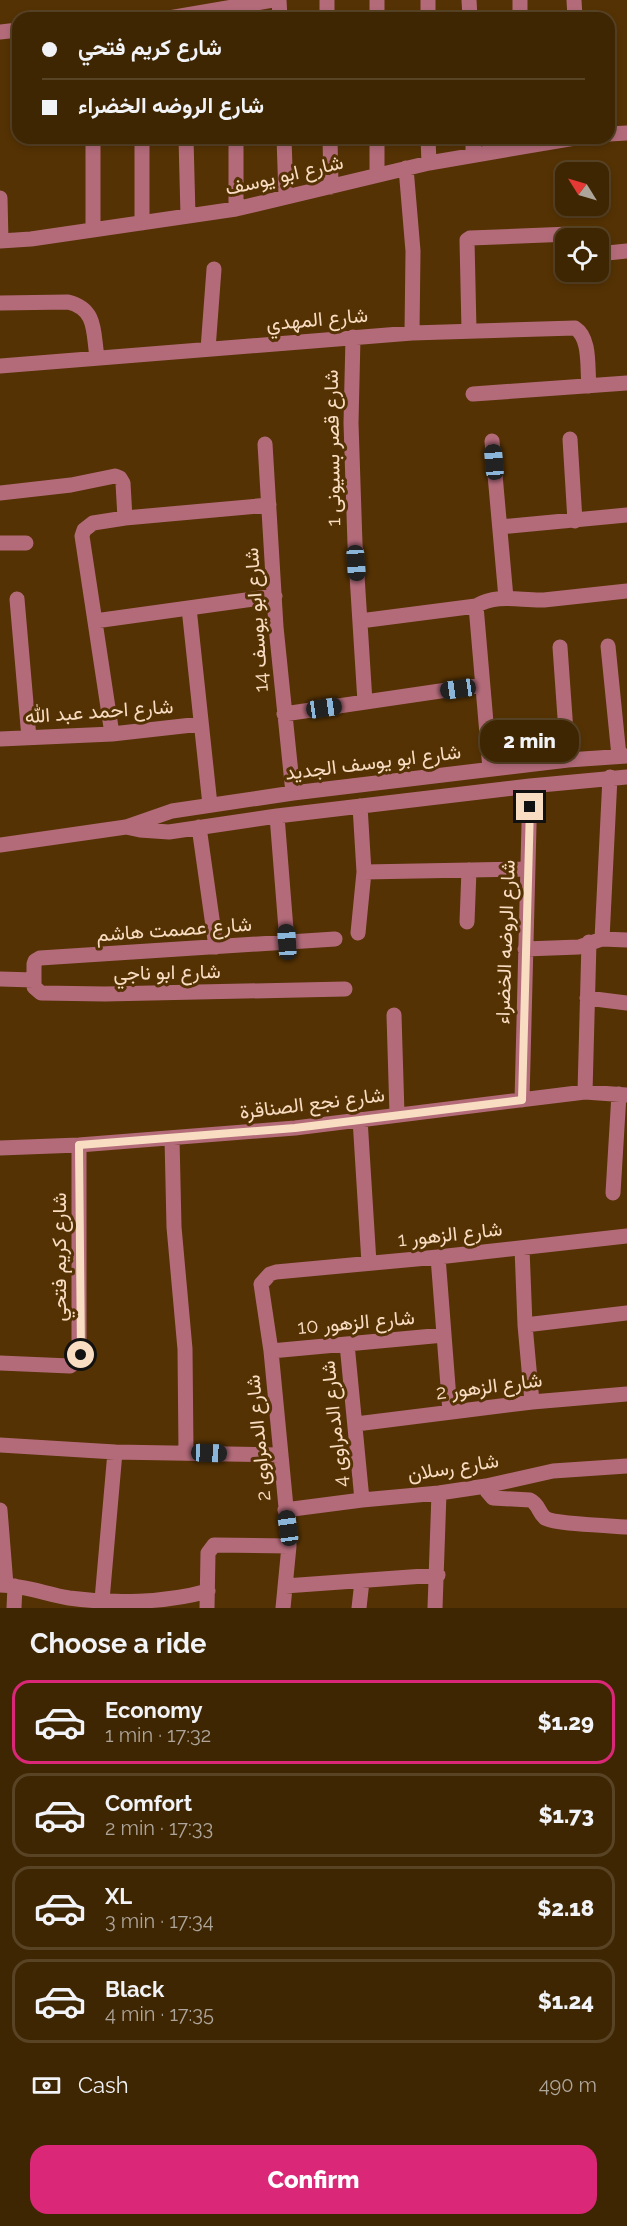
<!DOCTYPE html>
<meta charset="utf-8">
<style>
body{margin:0;font-family:Raleway,Vazirmatn,sans-serif;background:#462e0d;color:#f1f3f6;height:100vh;display:flex;flex-direction:column;font-size:22px;white-space:nowrap}
*{box-sizing:border-box;margin:0}
p{font-size:20px;color:#ada59a}
.icon{flex:none;width:33px;height:33px;fill:none;stroke:currentColor;stroke-width:2;stroke-linecap:round;stroke-linejoin:round}
.map{position:relative;height:1608px;overflow:hidden}
.details{display:flex;flex-direction:column;background:#3f2603;flex:1}
.details>*{flex:none}
.top-card{position:absolute;left:12px;top:12px;width:603px;height:132px;border-radius:18px;box-shadow:0 3px 9px #0003,0 0 0 2px #584325;display:grid;align-content:center;height:132px;padding:0 30px;background:#3f2603}
.needle{width:39px;rotate:307deg}
.buttons{position:absolute;left:555px;top:162px;display:grid;gap:12px}
.buttons a{display:grid;place-items:center;width:54px;height:54px;border-radius:12px;background:#3f2603;box-shadow:0 3px 9px #0003,0 0 0 2px #584325;font-size:30px}
.end{position:absolute;width:27px;height:27px;margin:-14px;border:8px solid #f8ddc2;background:#111;box-shadow:0 0 0 3px #111}
.from{border-radius:50%}
.bubble{position:absolute;height:42px;border-radius:18px;background:#3f2603;box-shadow:0 3px 9px #0003,0 0 0 2px #584325;font-size:20px;font-weight:800;line-height:42px;text-align:center}
.car{position:absolute;width:18px;height:36px;margin:-18px -9px;border-radius:8px;box-shadow:0 0 4px 2px #0007;background:linear-gradient(#222 24%,#8ab4d8 0 40%,#222 0 76%,#8ab4d8 0 86%,#222 0)}
.top-card b{display:flex;align-items:center;gap:21px;height:57px;font-size:22px}
.top-card b+b{border-top:2px solid #584325}
.top-card i{width:15px;height:15px;background:#f1f3f6}
ul{padding:0;list-style:none}
li{display:flex;align-items:center;gap:18px;height:84px;margin:0 12px 9px;padding:0 18px;border:3px solid #584325;border-radius:18px}
li div{flex:1}
li b{display:block;font-size:22px}
li em{font-style:normal;font-weight:800}
li.on{border-color:#db2777}
li>.icon{width:54px;height:54px;stroke-width:1.5}
h2{padding:0 30px;font-size:27px;line-height:72px}
.pay{display:flex;align-items:center;gap:15px;height:66px;padding:0 30px;font-size:22px}
.pay p{margin-inline-start:auto}
.button{display:flex;gap:12px;margin-top:auto;padding:12px 30px}
.button a{flex:1;height:69px;border-radius:18px;background:#db2777;color:#fff;font-size:24px;font-weight:800;line-height:69px;text-align:center}
.map>svg:first-child{display:block}
.lines{fill:none;stroke-linecap:round;stroke-linejoin:round}
.minor{stroke:#b36b7a;stroke-width:15}
.route{stroke:#f8ddc2;stroke-width:8}
.labels{text-anchor:middle;stroke-width:6;stroke-linejoin:round;paint-order:stroke}
.street-label{font-size:20px;fill:#f8ddc2;stroke:#543204}
</style>
<div class="map">
<svg width="627" height="1608" viewBox="0 0 627 1608">
<rect width="100%" height="100%" fill="#543204"/>
<g class="lines">
<path class="minor" d="M279,0L280,18
M327,0V18
M377,0V18
M469,0L470,18
M520,0V18
M574,0L575,18
M169,18L273,0
M428,18V0
M0,32L18,30
M609,134L627,133
M93,138V230
M142,138V223
M186,138L188,216
M236,138V209
M284,138L286,197
M330,138L331,187
M377,138V175
M428,138L429,163
M473,138V154
M406,168L413,251L412,333
M0,198L1,241
M0,241L31,239L236,209L429,163L575,138
M598,254L627,251
M0,303L68,302C97,309 93,332 97,357
M469,330L467,240L470,238L570,234L575,238
M353,337L351,423L355,544L365,702
M208,349L214,269
M0,366L412,333L575,328C591,338 587,369 589,386
M473,394L627,383
M570,439L575,521
M492,441L506,598
M265,444L276,627L293,793
M0,493L71,485L115,476L120,478L123,483L125,518
M500,527L627,515
M0,543H26
M17,599L29,738
M476,606L490,769
M189,608L210,805
M95,621L275,596
M360,621L476,606C498,593 520,601 544,600C572,597 599,594 627,591
M608,646L619,756
M560,647L568,760
M284,714L481,685
M112,734L82,536L84,530L93,523L125,518L269,505
M0,739L112,734L201,724
M277,816L287,942
M126,827L140,830L169,832L277,816L530,786L627,777
M199,827L216,947
M0,845L126,827L172,811L293,793L568,760L627,756
M364,872L528,869
M467,922L469,870
M358,933L364,872L360,806
M335,939L40,958L35,961L34,964V987L41,993L105,994L345,989
M602,939L610,777
M525,949L579,947L602,939L627,940
M0,979L34,980
M587,998L627,1003
M394,1015L397,1114
M585,1092L589,942
M522,1100L530,786
M360,1119L369,1263
M172,1138L174,1227L185,1349L186,1452
M0,1148L79,1145L295,1128L585,1092L627,1095
M613,1193L619,1094
M522,1248L525,1325L532,1402
M438,1257L450,1412
M525,1325L627,1313
M347,1344L362,1500
M271,1351L444,1335
M0,1363L70,1366L79,1360V1145
M356,1424L532,1402L627,1394
M0,1445L115,1452L280,1455
M486,1486L487,1491L493,1498L530,1500C539,1504 538,1512 545,1518C554,1524 612,1526 627,1527
M0,1510L6,1585
M285,1510L362,1500L439,1493L486,1486L553,1471L627,1466
M0,1585C23,1585 46,1594 69,1598C113,1604 165,1603 208,1591
M285,1586L438,1575
M102,1600L115,1452
M14,1608L15,1586
M207,1608L208,1553L214,1545L289,1546
M283,1608L289,1546L288,1528L271,1351L261,1284L270,1274L276,1272L438,1257L627,1236
M359,1608L362,1581
M435,1608L439,1493"/>
</g>
<g class="lines">
<path class="route" d="M81,1355L79,1145L295,1128L522,1100L530,807"/>
</g>
<g class="labels">
<g class="street-label">
<text transform="translate(284 175) rotate(-13)" y="7">شارع ابو يوسف</text>
<text transform="translate(317 319) rotate(-5)" y="7">شارع المهدي</text>
<text transform="translate(332 448) rotate(-91)" y="7">شارع قصر بسيونى 1</text>
<text transform="translate(256 620) rotate(-94)" y="7">شارع ابو يوسف 14</text>
<text transform="translate(99 711) rotate(-4)" y="7">شارع احمد عبد الله</text>
<text transform="translate(373 762) rotate(-7)" y="7">شارع ابو يوسف الجديد</text>
<text transform="translate(174 929) rotate(-4)" y="7">شارع عصمت هاشم</text>
<text transform="translate(505 942) rotate(-88)" y="7">شارع الروضه الخضراء</text>
<text transform="translate(167 972) rotate(-1)" y="7">شارع ابو ناجي</text>
<text transform="translate(312 1103) rotate(-7)" y="7">شارع نجع الصناقرة</text>
<text transform="translate(450 1234) rotate(-6)" y="7">شارع الزهور 1</text>
<text transform="translate(59 1257) rotate(-90)" y="7">شارع كريم فتحي</text>
<text transform="translate(356 1322) rotate(-5)" y="7">شارع الزهور 10</text>
<text transform="translate(489 1386) rotate(-7)" y="7">شارع الزهور 2</text>
<text transform="translate(334 1424) rotate(-96)" y="7">شارع الدمراوى 4</text>
<text transform="translate(258 1438) rotate(-95)" y="7">شارع الدمراوى 2</text>
<text transform="translate(453 1467) rotate(-9)" y="7">شارع رسلان</text>
</g>
</g>
</svg>
<div class="buttons">
<a><svg class="needle" viewBox="-14 -14 28 28"><path d="M0-13l5 13h-10z" fill="#e53935"/><path d="M0 13l5-13h-10z" fill="#ada59a"/></svg></a>
<a><svg class="icon" aria-label="locate" viewBox="0 0 24 24"><circle cx="12" cy="12" r="6"/><path d="M12 2v4M12 18v4M2 12h4M18 12h4"/></svg></a>
</div>
<i class="end from" style="left:81px;top:1355px"></i>
<i class="end" style="left:530px;top:807px"></i>
<div class="bubble" style="left:480px;top:720px;width:99px">2 min</div>
<i class="car" style="left:494px;top:462px;rotate:355deg"></i>
<i class="car" style="left:356px;top:563px;rotate:176deg"></i>
<i class="car" style="left:458px;top:689px;rotate:262deg"></i>
<i class="car" style="left:324px;top:708px;rotate:82deg"></i>
<i class="car" style="left:287px;top:942px;rotate:356deg"></i>
<i class="car" style="left:209px;top:1453px;rotate:92deg"></i>
<i class="car" style="left:288px;top:1528px;rotate:352deg"></i>
<div class="top-card">
<b><i class="from"></i>شارع كريم فتحي</b>
<b><i></i>شارع الروضه الخضراء</b>
</div>
</div>
<section class="details">
<h2>Choose a ride</h2>
<ul>
<li class="on"><svg class="icon" aria-label="car" viewBox="0 0 24 24"><path d="M5 17H2v-5l4-1 3-4h7l3 4 3 1v5h-3M9 17h6M6 11h13"/><circle cx="7" cy="17" r="2"/><circle cx="17" cy="17" r="2"/></svg><div><b>Economy</b><p>1 min · 17:32</p></div><em>$1.29</em></li>
<li><svg class="icon" aria-label="car" viewBox="0 0 24 24"><path d="M5 17H2v-5l4-1 3-4h7l3 4 3 1v5h-3M9 17h6M6 11h13"/><circle cx="7" cy="17" r="2"/><circle cx="17" cy="17" r="2"/></svg><div><b>Comfort</b><p>2 min · 17:33</p></div><em>$1.73</em></li>
<li><svg class="icon" aria-label="car" viewBox="0 0 24 24"><path d="M5 17H2v-5l4-1 3-4h7l3 4 3 1v5h-3M9 17h6M6 11h13"/><circle cx="7" cy="17" r="2"/><circle cx="17" cy="17" r="2"/></svg><div><b>XL</b><p>3 min · 17:34</p></div><em>$2.18</em></li>
<li><svg class="icon" aria-label="car" viewBox="0 0 24 24"><path d="M5 17H2v-5l4-1 3-4h7l3 4 3 1v5h-3M9 17h6M6 11h13"/><circle cx="7" cy="17" r="2"/><circle cx="17" cy="17" r="2"/></svg><div><b>Black</b><p>4 min · 17:35</p></div><em>$1.24</em></li>
</ul>
<div class="pay"><svg class="icon" aria-label="cash" viewBox="0 0 24 24"><path d="M3 7h18v10H3z"/><circle cx="12" cy="12" r="2"/></svg>Cash<p>490 m</p></div>
<div class="button"><a>Confirm</a></div>
</section>
